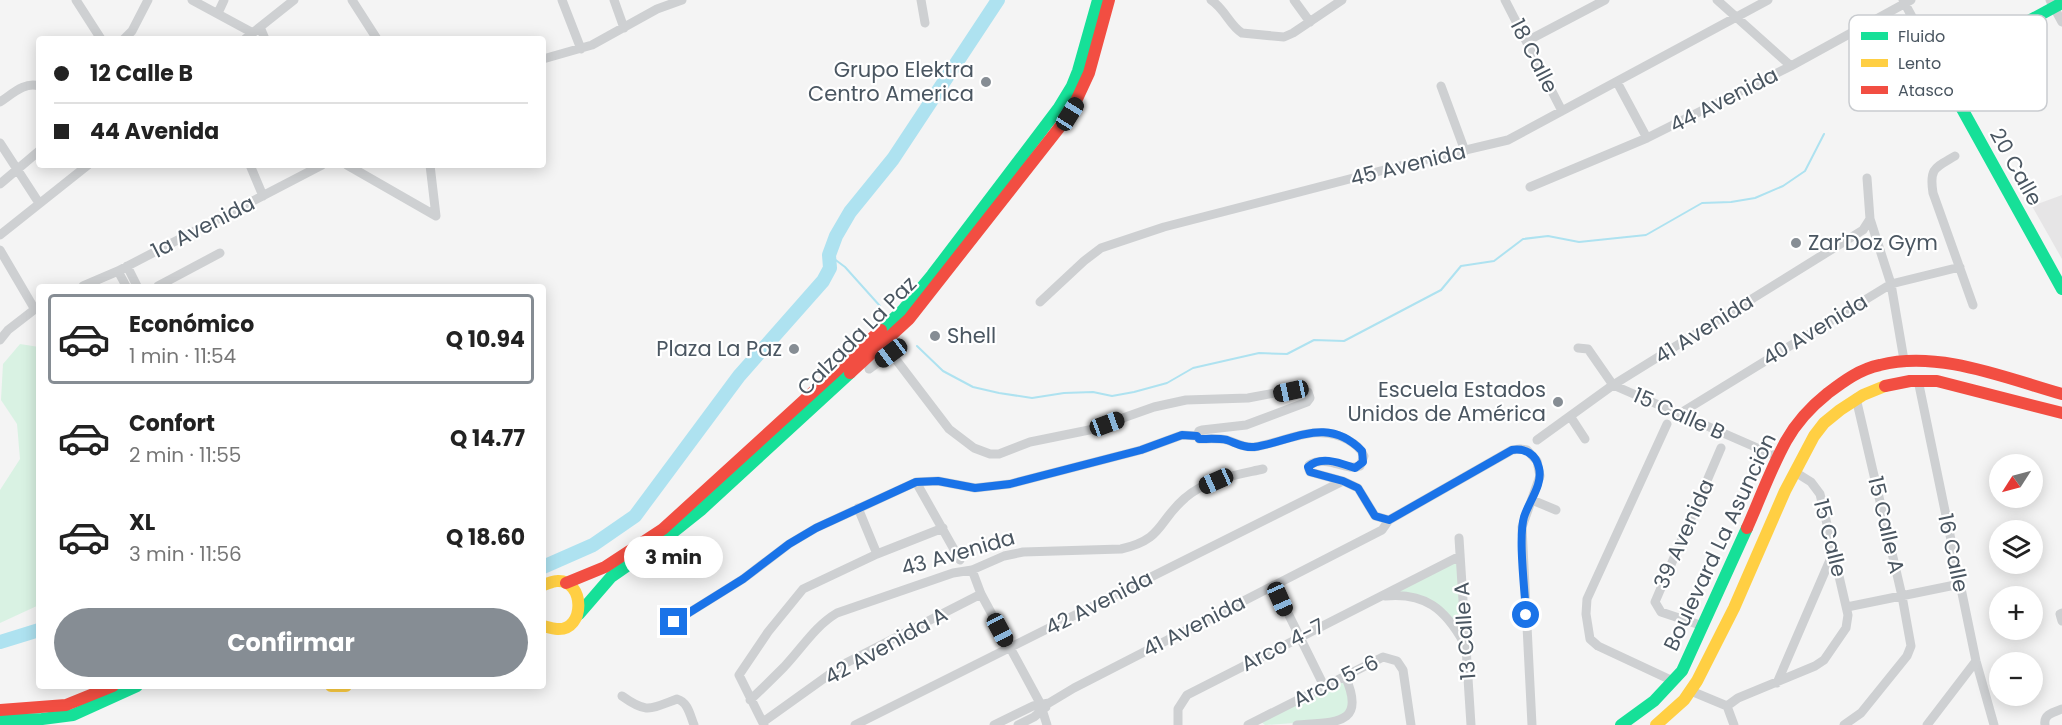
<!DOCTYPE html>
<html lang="es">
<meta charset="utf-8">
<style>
body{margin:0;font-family:Poppins,sans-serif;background:#f2f2f2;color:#222;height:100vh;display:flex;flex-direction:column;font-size:22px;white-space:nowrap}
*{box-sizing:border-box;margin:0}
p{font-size:20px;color:#767676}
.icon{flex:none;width:33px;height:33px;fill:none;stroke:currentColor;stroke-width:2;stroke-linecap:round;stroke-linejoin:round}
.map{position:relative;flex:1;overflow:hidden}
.sheet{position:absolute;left:36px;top:284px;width:510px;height:405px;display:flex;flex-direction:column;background:#fff;border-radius:6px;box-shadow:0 3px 15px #0003}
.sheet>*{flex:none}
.top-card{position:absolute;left:36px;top:36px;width:510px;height:132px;border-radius:6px;box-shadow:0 3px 15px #0003;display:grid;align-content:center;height:132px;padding:0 18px;background:#fff}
.needle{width:39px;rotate:234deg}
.fabs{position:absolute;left:1989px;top:454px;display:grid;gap:12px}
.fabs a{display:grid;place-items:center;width:54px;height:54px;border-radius:50%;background:#fff;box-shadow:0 3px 15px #0003;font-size:30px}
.end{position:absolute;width:27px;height:27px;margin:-14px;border:8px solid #1a73e8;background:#fff;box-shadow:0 0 0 3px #fff}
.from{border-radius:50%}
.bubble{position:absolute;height:42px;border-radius:21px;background:#fff;box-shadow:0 3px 15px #0003;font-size:20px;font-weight:700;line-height:42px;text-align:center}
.car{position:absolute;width:18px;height:36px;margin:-18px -9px;border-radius:8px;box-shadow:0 0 4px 2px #0007;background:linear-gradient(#222 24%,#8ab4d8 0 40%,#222 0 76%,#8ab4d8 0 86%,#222 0)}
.top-card b{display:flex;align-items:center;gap:21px;height:57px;font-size:22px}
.top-card b+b{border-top:2px solid #e0e0e0}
.top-card i{width:15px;height:15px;background:#222}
ul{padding:10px 0 0;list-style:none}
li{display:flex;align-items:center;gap:18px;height:90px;margin:0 12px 9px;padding:0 6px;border:3px solid transparent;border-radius:6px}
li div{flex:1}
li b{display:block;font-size:22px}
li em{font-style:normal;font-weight:700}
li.on{border-color:#868d94}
li>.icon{width:54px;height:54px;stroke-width:1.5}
.cta{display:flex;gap:12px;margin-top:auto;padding:12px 18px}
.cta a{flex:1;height:69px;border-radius:36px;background:#868d94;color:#fff;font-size:24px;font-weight:700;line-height:69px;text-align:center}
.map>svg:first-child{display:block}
.education{fill:#e6e5e6}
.green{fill:#d9f2e3}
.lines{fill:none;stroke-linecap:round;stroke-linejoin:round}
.stream{stroke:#aee2f0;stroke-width:2}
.river{stroke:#aee2f0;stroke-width:14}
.street{stroke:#ced0d2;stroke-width:9}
.fast{stroke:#16e098;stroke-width:12}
.slow{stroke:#ffcf43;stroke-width:12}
.jam{stroke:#f24e42;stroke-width:12}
.route{stroke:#1a73e8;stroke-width:8}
.poi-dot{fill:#868d94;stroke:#fff;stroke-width:2}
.labels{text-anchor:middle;stroke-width:4.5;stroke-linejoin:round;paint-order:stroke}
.street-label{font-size:21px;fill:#4a5661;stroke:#fff}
.poi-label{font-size:21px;fill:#4a5661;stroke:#fff;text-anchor:end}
.key{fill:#fff;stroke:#c9ccd0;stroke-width:1.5}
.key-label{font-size:16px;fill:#4a5661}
</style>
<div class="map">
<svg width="2062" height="725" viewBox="0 0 2062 725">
<rect width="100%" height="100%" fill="#f4f4f4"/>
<path class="education" d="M2062,195V259L2032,206Z"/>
<path class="green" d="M20,344L39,347V605L0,623V490L20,459L17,424L1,400L3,364Z
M1457,560L1461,634C1447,603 1426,595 1394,591Z
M1343,679L1351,708L1337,720L1265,725L1261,722Z"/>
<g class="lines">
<path class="stream" d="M829,255L845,267L880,306
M917,346L943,371L973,387L999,393L1032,398L1064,393L1093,392L1112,396L1134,392L1167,383L1193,368L1259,353L1287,354L1314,340L1344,341L1441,290L1461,266L1494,261L1523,239L1548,236L1579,242L1646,235L1702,203L1731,202L1755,198L1783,186L1805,171L1824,134"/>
<path class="river" d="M543,567L593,545L635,516L739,376L823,281L830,268L829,255L836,236L850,212L893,159L998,0
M0,642L39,630"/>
<path class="street" d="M76,0L101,39
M192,0L253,33
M352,0L377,39
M562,0L581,49
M614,0L624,28
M921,0L925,23
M1211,0C1225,9 1230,26 1242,33L1284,37L1293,33L1342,0
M1294,0L1310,22
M1505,0L1562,111
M1717,0L1791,66
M1903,0L1940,69
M2050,0L2062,22
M218,13L224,0
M260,27L265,39
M124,39L132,31L148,0
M245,39L294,0
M1527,41L1605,0
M543,59L592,45L657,9L682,0
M1617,82L1647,138
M1441,86L1465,151
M0,102C11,95 25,81 39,86
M0,143L39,203
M1955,156C1935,168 1929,168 1933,193L1973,305
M250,165L263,196
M347,165L436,216
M430,165L436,216
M1867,178L1870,219L1891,284L1904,360
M0,184L39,151
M1530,187L1647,138L1791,66L1911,0
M0,235L88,165
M0,250L34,308
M127,266L137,286
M118,271L126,286
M83,286L118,271L322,165
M158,286L220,253
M1040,302L1084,261L1101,248L1164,227L1415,162L1508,140L1768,0
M0,340L8,330L39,306
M886,341L891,353L949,429L974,448L990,454H999L1030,442L1089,430L1154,407L1186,400L1248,398L1296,389L1308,392L1310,398L1307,402L1246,425L1202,430L1199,431L1197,436
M1578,348L1588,349L1613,385L1778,457
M869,369L891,353
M1918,380L1976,661L1994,725
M1679,414L1891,284L1960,267
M1570,416L1585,439
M1667,424L1587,599L1586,614L1590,639L1598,646L1673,681
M1537,440L1613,385L1863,230L1870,219
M916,482L960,560
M1532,500L1556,510
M858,508L877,554
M1459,538L1471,725
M972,570L981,594L1040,703L1047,725
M1274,585L1324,686
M1385,596C1425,592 1445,609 1464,643
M1847,607L1960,584
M2062,613L2060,614L2062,621
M674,622L743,579L789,544L816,528L916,482L938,481L975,488L1010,484L1141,450L1182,435L1197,436L1199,439C1208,439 1218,438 1227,440C1237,443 1244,448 1254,447C1286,442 1318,422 1348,440C1355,444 1361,448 1364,456L1360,466C1345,472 1329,454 1309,465V470L1310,472L1343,481L1358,488L1375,516L1389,520
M1703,626L1661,612L1655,602L1721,448
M1777,683L1833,553
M1691,691L1727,706L1734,725
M622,696C647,714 650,709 677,699C688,702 690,715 694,725
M750,700C762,689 773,678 784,667C802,648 815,626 837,613L953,573L972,570L1004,556L1023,552L1121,549C1164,539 1157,522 1185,498C1206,479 1236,475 1263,469
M1727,706L1738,698L1815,666L1824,660L1846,628L1848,615L1820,494L1811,482L1795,472
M763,722L844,664L981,594
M764,725L739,675L768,632L803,589L877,554L943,528
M855,725L1343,481
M994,725L1033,706L1049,703L1074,688L1382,530L1389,520L1512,450L1520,449L1527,450L1537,461L1540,476L1522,527L1532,725
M1018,725L1034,717L1046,707
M1178,725V709L1187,695L1460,556
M1248,725L1383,657L1397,661L1403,670L1411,725
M1297,725C1336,722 1367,725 1345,676
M1844,725L1861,713L1907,656L1911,646L1902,596L1856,398
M1927,725L1976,661
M2045,725C2043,714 2054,712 2062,709"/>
<path class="fast" d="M2062,3L1940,69L2062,289
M881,330L902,311L932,275L1058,109L1072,86L1078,71L1098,0
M579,614L611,577L657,545L701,510L850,373
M0,720L42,719L73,715L137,686
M1621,725L1654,701L1682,671L1747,528"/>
<path class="slow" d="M543,585C547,584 553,581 557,581C585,579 586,631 557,629C553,629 547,627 543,626
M331,686H346
M1656,725L1684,700L1697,681L1734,608L1785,491L1814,436L1824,423L1840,410L1863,395L1885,386"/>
<path class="jam" d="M850,373L909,319L1070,114L1089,73L1109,0
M1885,386L1910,381H1937L2062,413
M1747,528C1760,499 1771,468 1786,441C1796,423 1813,405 1828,393C1844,381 1860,369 1880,365C1939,350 2005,378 2062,394
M566,583L605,567L663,529L881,330
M0,710L66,705L113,686"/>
</g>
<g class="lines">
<path class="route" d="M674,622L743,579L789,544L816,528L916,482L938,481L975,488L1010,484L1141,450L1182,435L1197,436L1199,439C1208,439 1218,438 1227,440C1236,443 1243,448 1254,447C1294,441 1327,415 1362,451L1363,462L1355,468C1340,463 1321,455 1308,467L1310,472L1343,481L1358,488L1375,516L1389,520L1512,450C1525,448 1536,454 1539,468C1543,485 1529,501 1524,517C1518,538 1525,591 1526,615"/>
</g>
<g class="poi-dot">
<circle cx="986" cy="82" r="6"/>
<circle cx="1796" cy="243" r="6"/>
<circle cx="935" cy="336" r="6"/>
<circle cx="794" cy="349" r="6"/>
<circle cx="1558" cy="402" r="6"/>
</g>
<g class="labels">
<g class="street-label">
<text transform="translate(1534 56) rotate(63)" y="7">18 Calle</text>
<text transform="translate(1724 100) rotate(-27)" y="7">44 Avenida</text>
<text transform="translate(1408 165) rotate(-14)" y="7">45 Avenida</text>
<text transform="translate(2016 167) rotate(61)" y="7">20 Calle</text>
<text transform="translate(203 227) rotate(-27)" y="7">1a Avenida</text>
<text transform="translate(1704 329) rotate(-32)" y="7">41 Avenida</text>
<text transform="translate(1815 330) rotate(-31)" y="7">40 Avenida</text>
<text transform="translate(857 336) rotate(-45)" y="7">Calzada La Paz</text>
<text transform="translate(1679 414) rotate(24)" y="7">15 Calle B</text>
<text transform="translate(1886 525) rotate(77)" y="7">15 Calle A</text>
<text transform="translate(1684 534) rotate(-66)" y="7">39 Avenida</text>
<text transform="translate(1830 538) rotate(76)" y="7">15 Calle</text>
<text transform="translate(1720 542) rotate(-65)" y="7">Boulevard La Asunción</text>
<text transform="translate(958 553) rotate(-16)" y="7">43 Avenida</text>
<text transform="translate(1953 553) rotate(78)" y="7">16 Calle</text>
<text transform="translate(1099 603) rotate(-27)" y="7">42 Avenida</text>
<text transform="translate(1194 626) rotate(-27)" y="7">41 Avenida</text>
<text transform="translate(1465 631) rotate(-94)" y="7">13 Calle A</text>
<text transform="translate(1283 645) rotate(-27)" y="7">Arco 4-7</text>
<text transform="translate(886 646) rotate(-29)" y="7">42 Avenida A</text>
<text transform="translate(1336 681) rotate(-26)" y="7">Arco 5-6</text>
</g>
<g class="poi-label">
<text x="974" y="77">Grupo Elektra<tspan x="974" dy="24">Centro America</tspan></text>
<text x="1808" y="250" text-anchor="start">Zar'Doz Gym</text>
<text x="947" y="343" text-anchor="start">Shell</text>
<text x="782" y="356">Plaza La Paz</text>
<text x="1546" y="397">Escuela Estados<tspan x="1546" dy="24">Unidos de América</tspan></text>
</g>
</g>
<rect x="1849" y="15" width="198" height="96" rx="9" class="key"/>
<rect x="1861" y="32" width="27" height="8" fill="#16e098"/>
<rect x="1861" y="59" width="27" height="8" fill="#ffcf43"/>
<rect x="1861" y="86" width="27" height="8" fill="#f24e42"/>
<g class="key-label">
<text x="1898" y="42">Fluido</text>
<text x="1898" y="69">Lento</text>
<text x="1898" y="96">Atasco</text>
</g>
</svg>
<div class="fabs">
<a><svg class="needle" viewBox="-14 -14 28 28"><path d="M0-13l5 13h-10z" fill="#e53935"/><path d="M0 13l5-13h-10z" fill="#767676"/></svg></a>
<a><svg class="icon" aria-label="layers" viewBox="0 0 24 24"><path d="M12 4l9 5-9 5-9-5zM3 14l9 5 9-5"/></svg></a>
<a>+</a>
<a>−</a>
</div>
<i class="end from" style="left:1526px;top:615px"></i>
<i class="end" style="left:674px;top:622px"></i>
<div class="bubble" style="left:624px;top:536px;width:99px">3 min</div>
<i class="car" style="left:1070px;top:114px;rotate:32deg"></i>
<i class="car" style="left:891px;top:353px;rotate:233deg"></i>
<i class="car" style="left:1291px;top:391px;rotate:258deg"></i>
<i class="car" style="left:1107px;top:424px;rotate:70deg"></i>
<i class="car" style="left:1216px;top:481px;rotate:246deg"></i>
<i class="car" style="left:1280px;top:599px;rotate:156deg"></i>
<i class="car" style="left:1000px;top:630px;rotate:152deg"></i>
<div class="top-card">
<b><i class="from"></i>12 Calle B</b>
<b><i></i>44 Avenida</b>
</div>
<section class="sheet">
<ul>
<li class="on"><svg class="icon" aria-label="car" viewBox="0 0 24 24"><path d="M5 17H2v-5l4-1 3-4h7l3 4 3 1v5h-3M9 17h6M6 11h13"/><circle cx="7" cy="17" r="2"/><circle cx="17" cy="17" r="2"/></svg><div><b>Económico</b><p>1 min · 11:54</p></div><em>Q 10.94</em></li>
<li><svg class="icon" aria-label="car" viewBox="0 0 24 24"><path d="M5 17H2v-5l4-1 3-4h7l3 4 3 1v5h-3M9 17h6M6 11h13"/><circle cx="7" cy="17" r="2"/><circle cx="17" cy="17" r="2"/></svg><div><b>Confort</b><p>2 min · 11:55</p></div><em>Q 14.77</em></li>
<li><svg class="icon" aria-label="car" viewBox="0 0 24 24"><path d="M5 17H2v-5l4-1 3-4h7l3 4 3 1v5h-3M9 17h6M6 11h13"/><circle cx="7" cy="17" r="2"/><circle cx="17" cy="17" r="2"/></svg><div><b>XL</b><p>3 min · 11:56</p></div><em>Q 18.60</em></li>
</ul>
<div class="cta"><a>Confirmar</a></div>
</section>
</div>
